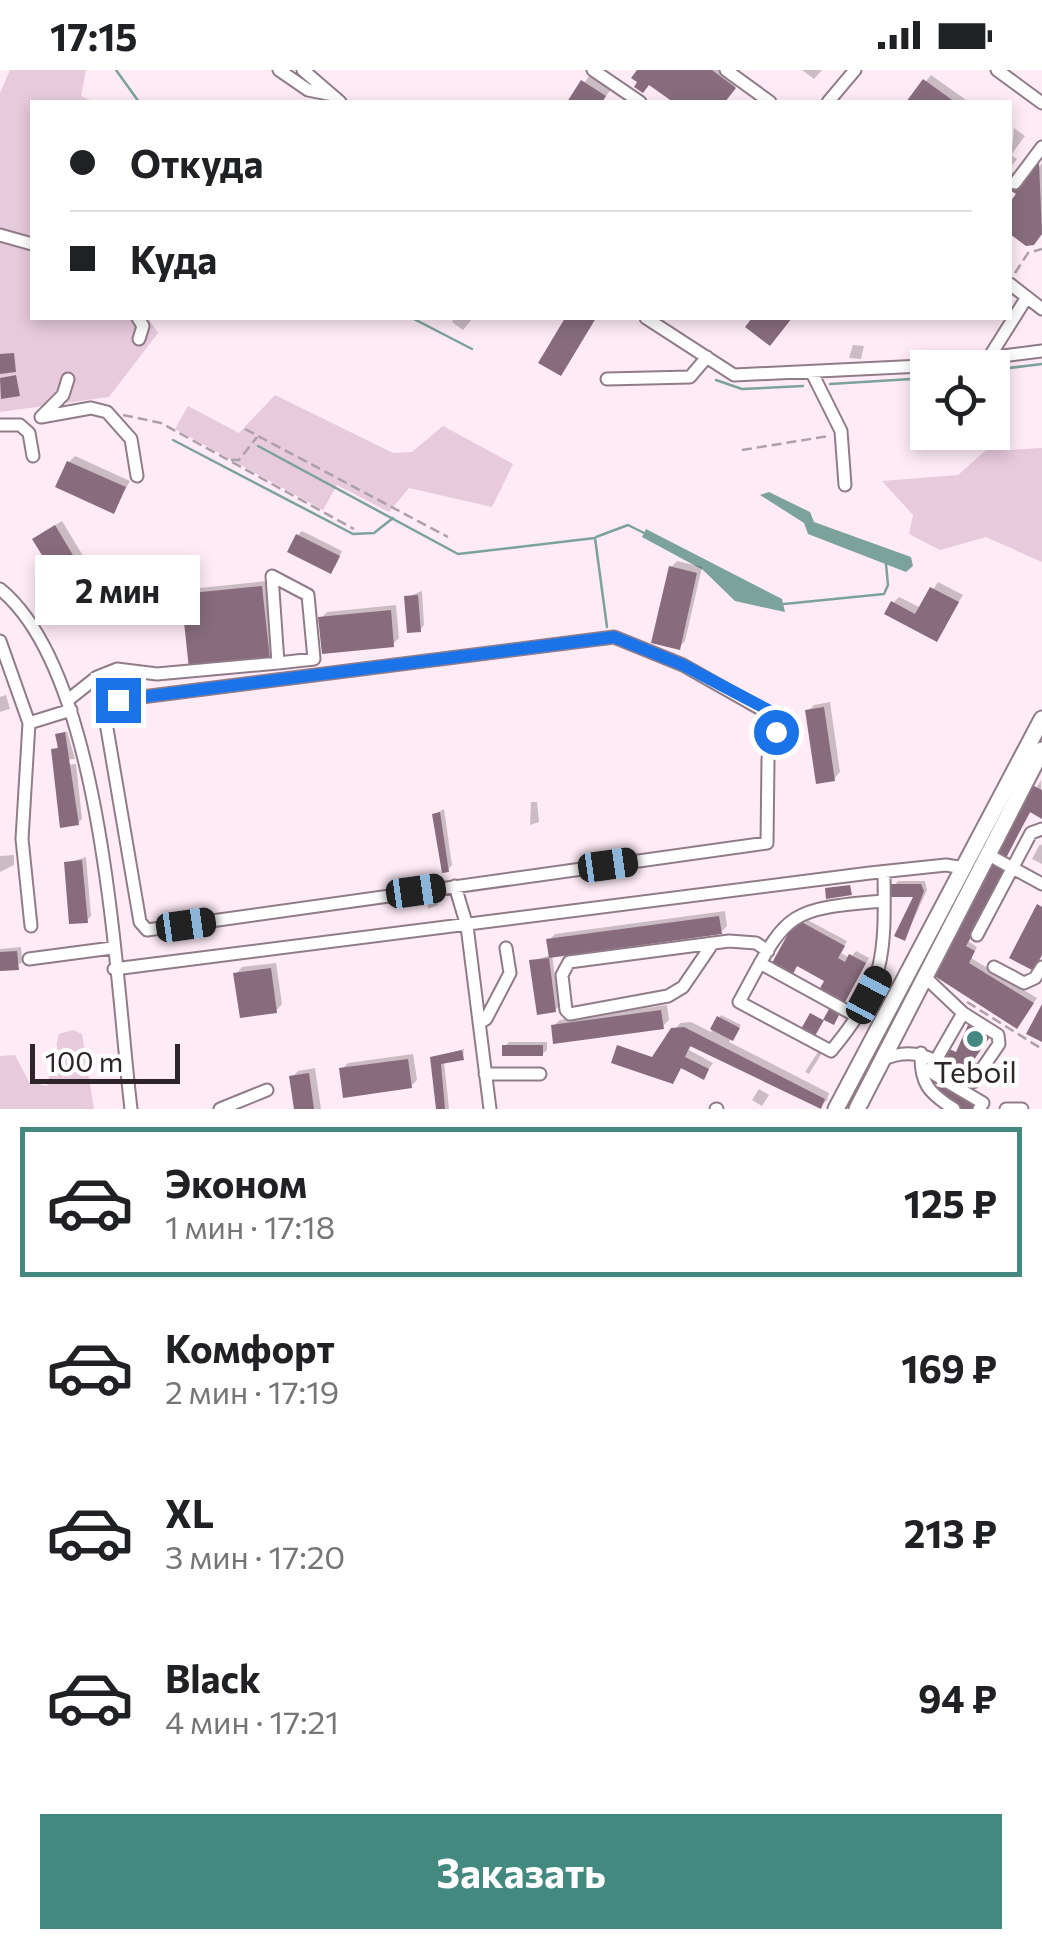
<!DOCTYPE html>
<html lang="ru">
<meta charset="utf-8">
<style>
body{margin:0;font-family:Commissioner,sans-serif;background:#f6f6f6;color:#202124;height:100vh;display:flex;flex-direction:column;font-size:38px;white-space:nowrap}
*{box-sizing:border-box;margin:0}
p{font-size:32px;color:#757577}
.icon{flex:none;width:55px;height:55px;fill:none;stroke:currentColor;stroke-width:2;stroke-linecap:round;stroke-linejoin:round}
.map{position:relative;height:1039px;overflow:hidden}
.panel{display:flex;flex-direction:column;background:#fff;flex:1}
.panel>*{flex:none}
.hud{position:absolute;left:30px;top:30px;width:982px;height:220px;border-radius:0px;box-shadow:0 5px 15px #0003;display:grid;align-content:center;height:220px;padding:0 40px;background:#fff}
.buttons{position:absolute;left:910px;top:280px;display:grid;gap:20px}
.buttons a{display:grid;place-items:center;width:100px;height:100px;border-radius:0px;background:#fff;box-shadow:0 5px 15px #0003;font-size:50px}
.scale{position:absolute;left:30px;bottom:25px;width:150px;box-sizing:border-box;padding-left:10px;border:5px solid #2d252a;border-top:0;font-size:28px;line-height:35px;white-space:nowrap;color:#2d252a;-webkit-text-stroke:8px #fff;paint-order:stroke}
.end{position:absolute;width:45px;height:45px;margin:-22px;border:12px solid #1a73e8;background:#fff;box-shadow:0 0 0 5px #fff}
.from{border-radius:50%}
.bubble{position:absolute;height:70px;border-radius:0px;background:#fff;box-shadow:0 5px 15px #0003;font-size:32px;font-weight:700;line-height:70px;text-align:center}
.car{position:absolute;width:30px;height:60px;margin:-30px -15px;border-radius:12px;box-shadow:0 0 8px 2px #0007;background:linear-gradient(#222 24%,#8ab4d8 0 40%,#222 0 76%,#8ab4d8 0 86%,#222 0)}
.hud b{display:flex;align-items:center;gap:35px;height:95px;font-size:38px}
.hud b+b{border-top:2px solid #e0e0e0}
.hud i{width:25px;height:25px;background:#202124}
ul{padding:18px 0 0;list-style:none}
li{display:flex;align-items:center;gap:30px;height:150px;margin:0 20px 15px;padding:0 20px;border:5px solid transparent;border-radius:0px}
li div{flex:1}
li b{display:block;font-size:38px}
li em{font-style:normal;font-weight:700}
li.on{border-color:#43897f}
li>.icon{width:90px;height:90px;stroke-width:1.5}
.cta{display:flex;gap:20px;margin-top:auto;padding:20px 40px}
.cta a{flex:1;height:115px;border-radius:0px;background:#43897f;color:#fff;font-size:40px;font-weight:700;line-height:115px;text-align:center}
.status{display:flex;justify-content:space-between;align-items:center;height:70px;padding:0 50px;background:#fff;direction:ltr}
.status svg{height:28px;fill:currentColor}
.map>svg:first-child{display:block}
.green{fill:#e7cadc}
.water{fill:#7ba29b}
.shadow{fill:#0003}
.lines{fill:none;stroke-linecap:round;stroke-linejoin:round}
.stream{stroke:#7ba29b;stroke-width:2.5}
.building{fill:#886c7d}
.minor-casing{stroke:#907c88;stroke-width:15}
.major-casing{stroke:#907c88;stroke-width:19}
.path{stroke:#aea0a8;stroke-width:2.5;stroke-dasharray:10 5;stroke-linecap:butt}
.minor{stroke:#fff;stroke-width:11}
.major{stroke:#fff;stroke-width:15}
.route{stroke:#1a73e8;stroke-width:12}
.poi-dot{fill:#43897f;stroke:#fff;stroke-width:4}
.labels{text-anchor:middle;stroke-width:9;stroke-linejoin:round;paint-order:stroke}
.poi-label{font-size:30px;fill:#2d252a;stroke:#fff}
</style>
<div class="status"><b>17:15</b><svg viewBox="0 0 49 12"><path d="M0 12V9h3v3zM5 12V6h3v6zM10 12V3h3v9zM15 12V0h3v12zM26 1h20v11H26zM47 4h2v5h-2z"/></svg></div>
<div class="map">
<svg width="1042" height="1039" viewBox="0 0 1042 1039">
<rect width="100%" height="100%" fill="#feebf6"/>
<path class="green" d="M10,0H86L81,26L95,32H32V248H148L158,263L109,327L0,342V23Z
M275,325L393,383L412,382L443,356L513,394L492,437L409,418L389,442L337,415L323,440L175,359L188,336L239,363Z
M993,374L1008,380L1042,378V492L986,467L940,480L909,464L913,445L882,411L958,405Z
M73,960L82,964L94,1039H0V986L15,985L29,1012L47,1016L59,964Z"/>
<path class="water" d="M769,422L810,442L814,452L911,487L913,496L906,502L808,464L804,453L760,425Z
M646,459L782,529L785,542L735,531L703,500L642,467Z"/>
<path class="shadow" d="M640,0H726L740,11L723,32H677Z
M802,0H822L814,9Z
M590,5L611,19L602,32H570Z
M931,5L969,32H909Z
M1014,58L1025,66L1011,85L1017,89L1010,98Z
M1042,93V161L1039,166L1010,161V136L1019,124L1010,117V100L1027,113Z
M455,248H473L463,260L452,252Z
M853,275L864,276L861,289L849,288Z
M75,386L130,411L113,441L69,392Z
M62,451L91,499L85,505L42,463Z
M302,461L342,481L335,497L298,465Z
M677,491L702,497L685,571L679,577L671,497Z
M267,511L275,582L269,588L184,525L190,519Z
M938,512L963,525L937,568L893,533L899,527L921,538Z
M422,521L424,555L420,560L407,527Z
M396,535L399,568L393,574L321,548L327,542Z
M6,625L10,639L0,642V627Z
M830,632L840,702L834,709L808,641L814,635Z
M67,661L75,689L57,691L58,665Z
M76,694L82,749L78,753L56,696Z
M1041,710L1042,746L1032,740L1005,785L999,782Z
M531,732H537L539,752L530,755Z
M444,739L452,795L448,800L435,744Z
M1040,774L1042,776V794L1032,789Z
M14,785V795L0,802V786Z
M86,787L91,846L87,850L67,793Z
M995,792L1009,799L968,871L977,877L971,888L1037,928L1021,952L936,904Z
M898,811H925L927,820L905,868L917,825L894,815Z
M437,828L438,835L428,839L427,832Z
M725,841L727,856L721,862L552,885L559,936L555,940L532,891L551,885L549,870L555,864Z
M802,847L847,871L841,883L850,888L856,881L869,888L848,926L798,894L793,901Z
M21,877L22,893L0,898V879Z
M276,893L282,934L276,941L236,904L242,897Z
M667,935L669,950L662,957L553,956L560,950Z
M721,945L741,955L729,972L829,1023L827,1030L821,1036L692,974L689,980L713,993L703,1007L654,988L680,953L691,952L711,962Z
M509,972H547V980L542,984L505,976Z
M464,979L463,988L444,991L449,1039H439L432,988Z
M820,979L823,981L809,1004L805,1002Z
M413,984L417,1010L411,1016L342,999L348,993Z
M315,998L321,1039H296L292,1007L298,1001Z
M759,1019L769,1025L762,1036L752,1030Z"/>
<g class="lines">
<path class="stream" d="M116,0L139,32
M412,248L472,279
M992,300L1042,294
M716,310L742,319L803,316
M830,314L928,308
M173,370L353,464L374,463L393,448
M258,376L458,484L595,468L607,557
M596,467L628,455L644,463
M784,534L884,524L888,515L886,494"/>
</g>
<path class="building" d="M637,0H712L736,18L725,32H673L649,15L643,23L634,17L637,12L631,8Z
M923,9L955,32H906Z
M581,10L606,26L602,32H567Z
M1039,92L1042,164L1034,175L1026,176L1010,164V132L1016,124L1010,120V110L1020,118Z
M565,248H596L561,306L538,293Z
M752,248H792L770,276L745,257Z
M14,283L16,302L0,304V284Z
M16,305L20,326L1,329L0,308Z
M67,391L126,417L114,444L55,417Z
M55,455L86,507L64,521L32,469Z
M296,464L340,486L331,504L287,482Z
M669,496L697,503L680,580L651,573Z
M262,516L270,590L189,599L181,524Z
M930,517L959,532L937,572L884,544L891,531L915,544Z
M418,525L421,562L407,563L404,526Z
M391,540L394,577L322,584L318,547Z
M824,637L835,711L816,714L805,640Z
M65,662L79,755L60,758L51,679L58,678L55,664Z
M1032,715L1042,720V749L1030,742L1006,788L996,783Z
M440,742L449,802L442,803L432,744Z
M82,790L88,853L69,854L64,792Z
M991,793L1008,802L966,876L975,881L969,893L1034,933L1017,959L933,905Z
M891,814H921L924,821L905,871L894,866L913,827H891Z
M850,815L852,825L826,829L825,818Z
M1037,834L1042,837V885L1034,901L1009,888Z
M719,846L722,864L549,888L546,869Z
M796,849L845,876L838,888L845,892L849,884L866,893L844,934L819,920L824,911L797,896L793,904L772,893Z
M17,881L19,900L0,901V882Z
M549,888L556,942L537,945L529,890Z
M271,898L277,943L240,948L233,903Z
M1042,934V972L1026,964Z
M829,939L839,945L834,955L824,950L815,966L801,959L810,943L823,950Z
M661,940L664,959L553,974L551,955Z
M717,946L740,958L733,971L710,959Z
M968,955L990,967L973,991L980,995L973,1008L940,991L947,978L956,982Z
M684,957L825,1029L821,1039L690,976L685,987L709,999L704,1010L681,998L673,1014L611,993L617,975L652,987L671,958Z
M502,975H543V986H502Z
M462,980L464,990L441,994L445,1039H436L430,987Z
M408,989L412,1018L343,1028L339,998Z
M309,1003L314,1039H294L289,1006Z
M940,1014L979,1039H961L935,1022Z"/>
<g class="lines">
<g class="minor-casing">
<path id="minor" d="M279,0L308,20L328,24
M303,0L340,32
M593,0L640,32
M726,0L770,32
M997,0L1042,33
M828,32L855,0
M1015,113L1042,77
M0,165L32,174
M1010,214L1042,239
M138,248L143,256L139,269
M646,248L734,305L922,296L1042,281
M990,286L1027,227
M812,303L841,361L845,415
M607,309L690,307L707,287
M41,347L91,338L107,342L131,369L137,406
M41,347L63,325L68,309
M0,355H20L29,363L33,386
M272,506L308,525L314,589L278,593Z
M0,519C105,605 115,906 131,1039
M614,567L683,595L775,647L768,689L767,773L147,860L140,852L104,641L118,630Z
M0,571L29,653L22,769L31,856
M68,630L97,607L117,599L157,604L278,593
M29,653L71,640
M987,784L1042,814
M884,802C885,885 886,915 831,981L739,932C787,844 782,839 884,831
M455,816L467,856L490,1039
M977,865L1031,763L1042,759
M713,873L683,917L668,926L570,944L566,940L562,905L569,892L729,871L756,873L768,881
M29,889L112,878
M760,893L858,947
M994,897L1024,913L1035,908L1042,897
M114,899L870,803L946,795L964,798
M963,943L932,997L934,1004L983,1033L979,1039
M479,953L486,949L510,903L506,878
M921,983C920,1014 929,1023 954,1039
M882,990C918,973 941,994 973,1012L999,974L998,965L963,943L925,907
M485,1004H540
M220,1039L267,1020
M716,1039H717
M1006,1039H1022"/>
</g>
<g class="major-casing">
<path id="major" d="M836,1039L1042,649
M857,1039L1042,680"/>
</g>
<path class="path" d="M1015,203L1028,183L1042,179
M123,345L161,353L354,459
M245,359L448,467
M742,380L829,366
M231,390H239L257,367
M967,932L1042,979"/>
<use href="#minor" class="minor"/>
<use href="#major" class="major"/>
</g>
<g class="lines">
<path class="route" d="M118,630L614,567L683,595L770,641L776,662"/>
</g>
<circle class="poi-dot" cx="975" cy="969" r="10"/>
<g class="labels">
<g class="poi-label">
<text x="975" y="1013">Teboil</text>
</g>
</g>
</svg>
<div class="buttons">
<a><svg class="icon" aria-label="locate" viewBox="0 0 24 24"><circle cx="12" cy="12" r="6"/><path d="M12 2v4M12 18v4M2 12h4M18 12h4"/></svg></a>
</div>
<div class="scale">100 m</div>
<i class="end from" style="left:776px;top:662px"></i>
<i class="end" style="left:118px;top:630px"></i>
<div class="bubble" style="left:35px;top:485px;width:165px">2 мин</div>
<i class="car" style="left:608px;top:795px;rotate:82deg"></i>
<i class="car" style="left:416px;top:821px;rotate:82deg"></i>
<i class="car" style="left:186px;top:855px;rotate:82deg"></i>
<i class="car" style="left:869px;top:925px;rotate:28deg"></i>
<div class="hud">
<b><i class="from"></i>Откуда</b>
<b><i></i>Куда</b>
</div>
</div>
<section class="panel">
<ul>
<li class="on"><svg class="icon" aria-label="car" viewBox="0 0 24 24"><path d="M5 17H2v-5l4-1 3-4h7l3 4 3 1v5h-3M9 17h6M6 11h13"/><circle cx="7" cy="17" r="2"/><circle cx="17" cy="17" r="2"/></svg><div><b>Эконом</b><p>1 мин · 17:18</p></div><em>125 ₽</em></li>
<li><svg class="icon" aria-label="car" viewBox="0 0 24 24"><path d="M5 17H2v-5l4-1 3-4h7l3 4 3 1v5h-3M9 17h6M6 11h13"/><circle cx="7" cy="17" r="2"/><circle cx="17" cy="17" r="2"/></svg><div><b>Комфорт</b><p>2 мин · 17:19</p></div><em>169 ₽</em></li>
<li><svg class="icon" aria-label="car" viewBox="0 0 24 24"><path d="M5 17H2v-5l4-1 3-4h7l3 4 3 1v5h-3M9 17h6M6 11h13"/><circle cx="7" cy="17" r="2"/><circle cx="17" cy="17" r="2"/></svg><div><b>XL</b><p>3 мин · 17:20</p></div><em>213 ₽</em></li>
<li><svg class="icon" aria-label="car" viewBox="0 0 24 24"><path d="M5 17H2v-5l4-1 3-4h7l3 4 3 1v5h-3M9 17h6M6 11h13"/><circle cx="7" cy="17" r="2"/><circle cx="17" cy="17" r="2"/></svg><div><b>Black</b><p>4 мин · 17:21</p></div><em>94 ₽</em></li>
</ul>
<div class="cta"><a>Заказать</a></div>
</section>
